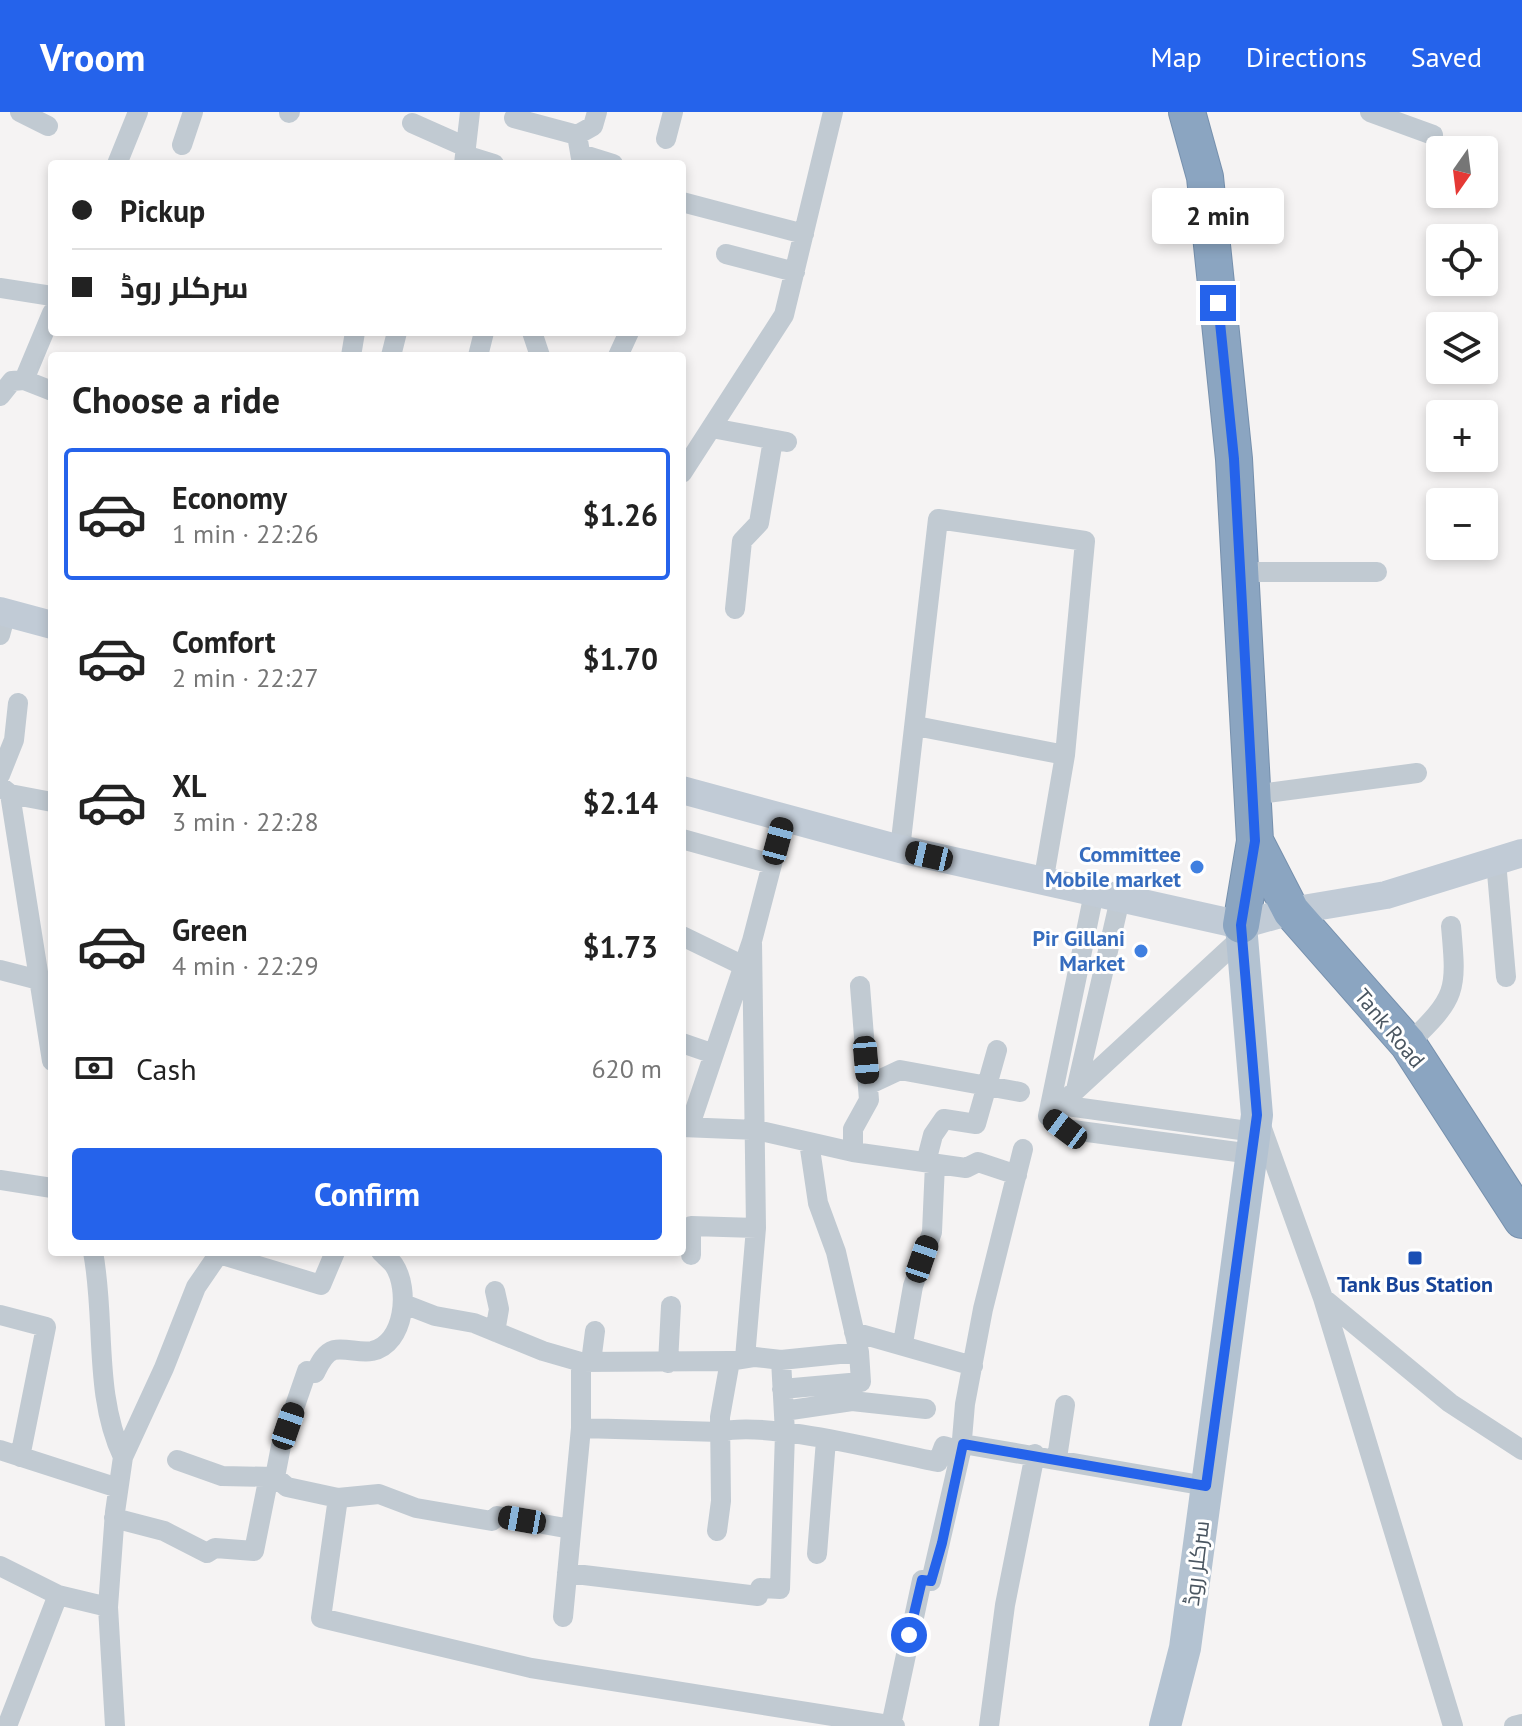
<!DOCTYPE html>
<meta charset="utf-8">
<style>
body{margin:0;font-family:"PT Sans",Cairo,sans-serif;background:#f6f6f6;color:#222;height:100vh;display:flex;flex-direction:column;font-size:30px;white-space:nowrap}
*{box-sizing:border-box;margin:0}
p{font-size:26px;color:#767676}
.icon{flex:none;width:44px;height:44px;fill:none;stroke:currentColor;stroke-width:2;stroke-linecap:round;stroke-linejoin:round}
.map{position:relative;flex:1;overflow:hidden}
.side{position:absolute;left:48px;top:240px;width:638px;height:904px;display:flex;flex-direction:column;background:#fff;border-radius:8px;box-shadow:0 4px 12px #0003}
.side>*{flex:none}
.banner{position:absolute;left:48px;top:48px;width:638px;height:176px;border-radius:8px;box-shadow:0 4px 12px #0003;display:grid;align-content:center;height:176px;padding:0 24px;background:#fff}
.needle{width:52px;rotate:194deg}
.buttons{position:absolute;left:1426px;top:24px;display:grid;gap:16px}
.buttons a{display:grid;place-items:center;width:72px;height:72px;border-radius:8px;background:#fff;box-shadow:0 4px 12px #0003;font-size:40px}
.end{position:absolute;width:36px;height:36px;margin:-18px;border:10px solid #2563eb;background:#fff;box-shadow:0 0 0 4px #fff}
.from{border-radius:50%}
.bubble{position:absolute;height:56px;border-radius:8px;background:#fff;box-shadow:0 4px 12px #0003;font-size:26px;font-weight:700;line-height:56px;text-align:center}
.car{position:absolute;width:24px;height:48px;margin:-24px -12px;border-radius:10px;box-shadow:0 0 6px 2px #0007;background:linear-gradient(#222 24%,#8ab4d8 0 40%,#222 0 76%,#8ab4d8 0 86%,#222 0)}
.banner b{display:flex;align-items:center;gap:28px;height:76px;font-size:30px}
.banner b+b{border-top:2px solid #e0e0e0}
.banner i{width:20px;height:20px;background:#222}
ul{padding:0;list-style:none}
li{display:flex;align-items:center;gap:24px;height:132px;margin:0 16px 12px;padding:0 8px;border:4px solid transparent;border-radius:8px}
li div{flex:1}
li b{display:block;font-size:30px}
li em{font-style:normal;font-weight:700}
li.on{border-color:#2563eb}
li>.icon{width:72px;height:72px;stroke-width:1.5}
h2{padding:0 24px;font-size:36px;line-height:96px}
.pay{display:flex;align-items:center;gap:20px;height:88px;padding:0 24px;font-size:30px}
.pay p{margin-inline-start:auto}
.button{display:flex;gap:16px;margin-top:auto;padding:16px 24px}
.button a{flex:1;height:92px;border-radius:8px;background:#2563eb;color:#fff;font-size:32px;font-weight:700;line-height:92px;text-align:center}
header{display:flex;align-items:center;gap:48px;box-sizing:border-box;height:112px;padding:0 40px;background:#2563eb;color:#fff}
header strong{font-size:38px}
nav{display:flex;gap:44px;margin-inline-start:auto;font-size:28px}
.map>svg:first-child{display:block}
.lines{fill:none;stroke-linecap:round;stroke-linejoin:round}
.highway-casing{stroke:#7690ad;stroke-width:38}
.street{stroke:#c1cad2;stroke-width:20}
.secondary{stroke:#c1cbd6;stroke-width:28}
.primary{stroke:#b3c2d1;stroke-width:32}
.highway{stroke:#8ba5c1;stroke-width:36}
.route{stroke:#2563eb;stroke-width:10}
.shop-dot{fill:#3f7fe0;stroke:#fff;stroke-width:3}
.transit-dot{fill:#1a4fb4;stroke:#fff;stroke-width:3}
.labels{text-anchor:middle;stroke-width:6;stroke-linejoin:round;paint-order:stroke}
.shop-label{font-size:22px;font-weight:bold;fill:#366cbe;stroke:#fff;text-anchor:end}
.street-label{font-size:22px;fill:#4a5661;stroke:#fff}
.transit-label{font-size:22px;font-weight:bold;fill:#164399;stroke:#fff}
</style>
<header>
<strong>Vroom</strong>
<nav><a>Map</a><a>Directions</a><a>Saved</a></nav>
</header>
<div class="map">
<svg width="1522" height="1614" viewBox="0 0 1522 1614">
<rect width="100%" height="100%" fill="#f5f3f3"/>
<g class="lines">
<g class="highway-casing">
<path id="highway" d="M1187,0L1205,65L1234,347L1255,729L1241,813
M1255,729L1291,799L1408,932L1522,1108"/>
</g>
<path class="street" d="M20,0L48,14
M1370,0L1433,23
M289,1L290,0
M514,6L577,23L582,52
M412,11L466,35
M577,23L593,14L597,0
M666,27L673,0
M182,33L193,0
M581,42L613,52
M465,43L494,52
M117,52L138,0
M464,52L470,0
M682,90L804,122
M726,142L795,160
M0,176L52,184
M532,220L540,244
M351,244L355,220
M391,244L397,220
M478,244L484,220
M618,244L629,220
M24,268L52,279
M0,284L12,269L24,268L52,201
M712,316L787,330
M682,361L784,203L833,0
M1240,460H1377
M735,497L742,429L759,411L773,328
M0,523L6,501
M916,614L1065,643
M0,663L14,628L18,591
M0,674L10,682L52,690
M10,682L52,949
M1252,683L1417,661
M682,727L772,752
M900,737L938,407L1085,429L1065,643L1043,771
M1496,749L1506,865
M682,824L744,854
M0,858L39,868
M682,931L714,942
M1408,932C1457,885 1457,880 1451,814
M868,973L900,958L1020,980
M1076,978L1120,787
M1060,993L1255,1020
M1048,1004L1242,825
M1048,1004L1094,781
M1048,1004L1065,1017L1252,1042
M1260,1011L1323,1186L1453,1614
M690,1013L752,829L784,706
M682,1015L757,1018L853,1040L966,1056L978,1050L1017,1063
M853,1040V1017L869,988L860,874
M926,1050L933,1023L944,1007L976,1012L997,938
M0,1068L52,1076
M93,1140C106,1207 93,1282 123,1345
M219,1142L321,1173L335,1140
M691,1143V1114L756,1116
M1323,1186L1450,1291L1522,1338
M404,1192L435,1204L474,1211L543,1239L581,1250L730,1249L755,1245L781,1248L859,1240
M0,1203L46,1215L20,1345
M495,1220L499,1197L495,1179
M854,1220L973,1254
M903,1231L913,1174L932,1120L935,1052
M745,1246L756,1116L752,829
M591,1250L595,1219
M668,1251L671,1194
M782,1277L861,1270L859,1240L836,1140L818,1091L809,1030
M784,1299L852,1289L926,1297
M581,1316L720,1320C766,1308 886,1340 938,1350L944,1334L961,1339
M963,1332L1206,1374
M0,1338L118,1376
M1057,1346L1065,1293
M177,1348L222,1364L275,1365L287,1375L338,1386L379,1382L416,1396L492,1409L497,1404L571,1417
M338,1386L321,1506L531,1556L895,1614
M114,1406L164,1419L207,1441L215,1436L254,1439L267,1374L275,1365L281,1334L307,1259L315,1261C319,1253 324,1241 334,1238C346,1236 360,1241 372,1239C405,1232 410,1177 394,1153C391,1149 385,1144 381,1140
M717,1419L721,1389L720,1305L730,1249
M817,1442L826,1328
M0,1454L58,1483L108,1495
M567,1461L758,1484L760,1476L780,1477L785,1321L781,1248
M563,1505L581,1316V1250
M891,1613L922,1468L931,1469L961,1339L965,1292L983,1197L1023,1037
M7,1614L58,1483
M115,1614L108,1495L115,1400L123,1345L164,1256L196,1175L220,1140
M989,1614L1005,1493L1035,1342
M1514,1614L1522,1612"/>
<path class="secondary" d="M0,499L52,513
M682,678L900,737L1241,813L1291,799L1386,783L1522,741"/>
<path class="primary" d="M1165,1614L1185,1536L1257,1003L1241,813"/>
<use href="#highway" class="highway"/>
</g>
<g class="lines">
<path class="route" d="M909,1523L922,1468L931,1469L942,1431L963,1332L1206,1374L1257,1003L1241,813L1255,729L1234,347L1218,191"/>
</g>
<g class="shop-dot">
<circle cx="1197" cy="755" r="8"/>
<circle cx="1141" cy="839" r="8"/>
</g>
<rect class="transit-dot" x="1407" y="1138" width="16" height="16" rx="4"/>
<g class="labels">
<g class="shop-label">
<text x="1181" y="750">Committee<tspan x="1181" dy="25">Mobile market</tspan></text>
<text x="1125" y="834">Pir Gillani<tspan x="1125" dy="25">Market</tspan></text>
</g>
<g class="street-label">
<text transform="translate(1390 916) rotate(50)" y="8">Tank Road</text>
<text transform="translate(1196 1451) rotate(-83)" y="8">سرکلر روڈ</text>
</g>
<g class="transit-label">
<text x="1415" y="1180">Tank Bus Station</text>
</g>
</g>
</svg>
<div class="buttons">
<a><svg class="needle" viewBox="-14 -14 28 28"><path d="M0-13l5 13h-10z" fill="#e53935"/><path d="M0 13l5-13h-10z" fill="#767676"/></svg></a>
<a><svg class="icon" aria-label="locate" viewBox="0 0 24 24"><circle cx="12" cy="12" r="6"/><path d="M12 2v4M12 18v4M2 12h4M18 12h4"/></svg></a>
<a><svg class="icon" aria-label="layers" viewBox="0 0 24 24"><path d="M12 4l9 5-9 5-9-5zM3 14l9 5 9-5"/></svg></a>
<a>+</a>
<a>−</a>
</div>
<i class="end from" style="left:909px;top:1523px"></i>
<i class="end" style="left:1218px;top:191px"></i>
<div class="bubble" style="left:1152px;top:76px;width:132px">2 min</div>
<i class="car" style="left:778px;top:729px;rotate:15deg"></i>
<i class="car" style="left:929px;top:744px;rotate:283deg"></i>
<i class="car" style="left:866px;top:948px;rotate:175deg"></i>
<i class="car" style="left:1065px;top:1017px;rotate:307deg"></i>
<i class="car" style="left:922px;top:1147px;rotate:19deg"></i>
<i class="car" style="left:288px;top:1314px;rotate:19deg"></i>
<i class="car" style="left:522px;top:1408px;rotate:280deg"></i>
<div class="banner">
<b><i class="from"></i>Pickup</b>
<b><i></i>سرکلر روڈ</b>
</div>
<section class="side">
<h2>Choose a ride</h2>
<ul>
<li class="on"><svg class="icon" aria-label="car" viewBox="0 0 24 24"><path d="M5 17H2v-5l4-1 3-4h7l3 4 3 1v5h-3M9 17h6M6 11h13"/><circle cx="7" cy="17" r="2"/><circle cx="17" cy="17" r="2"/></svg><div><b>Economy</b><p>1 min · 22:26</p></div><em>$1.26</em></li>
<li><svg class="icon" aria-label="car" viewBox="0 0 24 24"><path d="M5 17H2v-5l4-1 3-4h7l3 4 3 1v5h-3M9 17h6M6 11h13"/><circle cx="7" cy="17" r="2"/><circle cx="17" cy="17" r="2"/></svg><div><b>Comfort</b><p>2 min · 22:27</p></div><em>$1.70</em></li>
<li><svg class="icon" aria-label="car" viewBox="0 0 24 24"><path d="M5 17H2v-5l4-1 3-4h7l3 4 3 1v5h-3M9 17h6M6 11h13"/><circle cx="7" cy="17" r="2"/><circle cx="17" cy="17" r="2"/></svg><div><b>XL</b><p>3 min · 22:28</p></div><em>$2.14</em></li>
<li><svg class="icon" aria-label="car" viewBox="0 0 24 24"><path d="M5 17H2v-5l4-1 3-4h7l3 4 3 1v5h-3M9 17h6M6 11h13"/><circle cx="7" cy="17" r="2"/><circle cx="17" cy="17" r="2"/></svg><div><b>Green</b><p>4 min · 22:29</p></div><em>$1.73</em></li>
</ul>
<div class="pay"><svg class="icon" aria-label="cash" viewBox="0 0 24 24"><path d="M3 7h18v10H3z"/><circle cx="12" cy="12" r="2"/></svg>Cash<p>620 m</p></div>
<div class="button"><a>Confirm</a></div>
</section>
</div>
